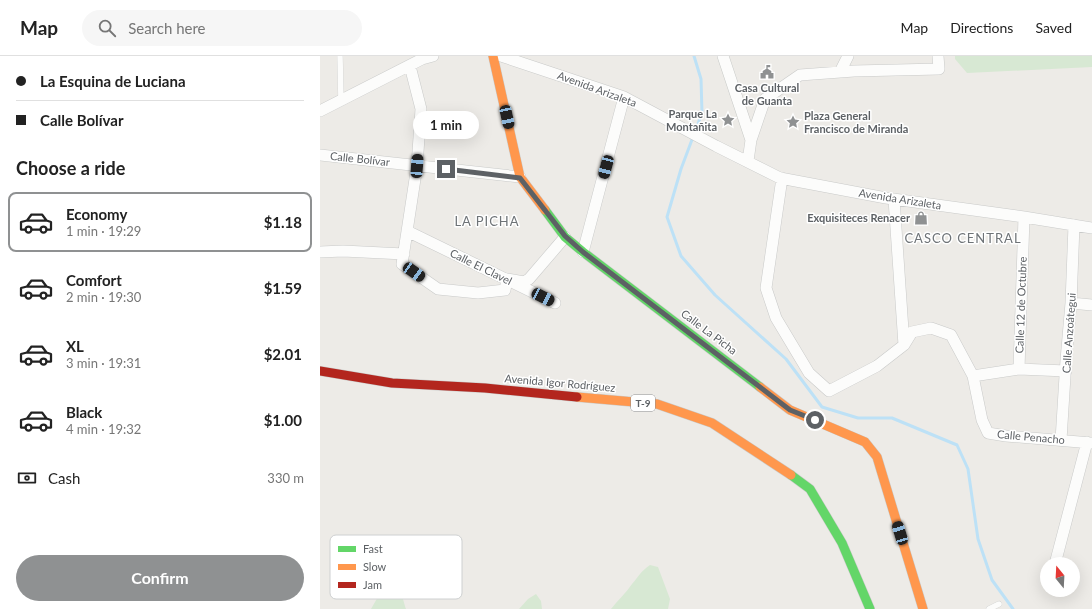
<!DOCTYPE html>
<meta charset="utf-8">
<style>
body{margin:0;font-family:Lato,sans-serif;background:#f6f6f6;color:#222;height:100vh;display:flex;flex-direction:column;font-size:15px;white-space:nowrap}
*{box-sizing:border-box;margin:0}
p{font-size:13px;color:#767676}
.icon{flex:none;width:22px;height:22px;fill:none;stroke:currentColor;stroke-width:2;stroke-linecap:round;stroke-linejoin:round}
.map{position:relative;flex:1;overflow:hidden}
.side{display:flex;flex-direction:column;background:#fff;width:320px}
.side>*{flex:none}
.hud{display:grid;align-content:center;height:88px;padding:0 16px;background:#fff}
.needle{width:26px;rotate:342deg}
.tools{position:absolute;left:720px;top:501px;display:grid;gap:8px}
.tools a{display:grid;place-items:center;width:40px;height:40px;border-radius:50%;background:#fff;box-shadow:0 4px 16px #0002;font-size:20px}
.end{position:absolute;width:18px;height:18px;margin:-9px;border:5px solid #5d6165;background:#fff;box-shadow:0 0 0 2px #fff}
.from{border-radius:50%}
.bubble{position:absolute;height:28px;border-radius:14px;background:#fff;box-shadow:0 4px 16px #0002;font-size:13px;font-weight:700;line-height:28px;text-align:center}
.car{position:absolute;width:12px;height:24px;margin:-12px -6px;border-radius:5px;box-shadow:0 0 3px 1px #0007;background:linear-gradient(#222 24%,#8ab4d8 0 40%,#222 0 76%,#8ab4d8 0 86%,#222 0)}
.hud b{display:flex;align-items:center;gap:14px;height:38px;font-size:15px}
.hud b+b{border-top:1px solid #e0e0e0}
.hud i{width:10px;height:10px;background:#222}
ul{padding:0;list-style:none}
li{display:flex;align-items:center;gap:12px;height:60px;margin:0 8px 6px;padding:0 8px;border:2px solid transparent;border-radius:8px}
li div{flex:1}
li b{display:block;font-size:15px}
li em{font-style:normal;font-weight:700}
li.on{border-color:#8f9192}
li>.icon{width:36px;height:36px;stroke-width:1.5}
h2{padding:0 16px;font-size:18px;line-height:48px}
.pay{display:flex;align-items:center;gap:10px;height:44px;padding:0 16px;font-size:15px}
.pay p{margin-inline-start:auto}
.primary-button{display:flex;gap:8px;margin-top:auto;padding:8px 16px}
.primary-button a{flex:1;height:46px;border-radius:24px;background:#8f9192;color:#fff;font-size:16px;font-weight:700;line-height:46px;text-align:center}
header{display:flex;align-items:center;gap:24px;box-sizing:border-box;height:56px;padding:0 20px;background:#fff;border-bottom:1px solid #e0e0e0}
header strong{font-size:19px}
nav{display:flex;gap:22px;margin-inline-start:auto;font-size:14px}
.search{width:280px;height:36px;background:#f6f6f6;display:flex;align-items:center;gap:10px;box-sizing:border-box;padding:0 14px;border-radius:22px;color:#767676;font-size:15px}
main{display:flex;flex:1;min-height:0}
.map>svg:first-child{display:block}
.green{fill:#d7e8d3}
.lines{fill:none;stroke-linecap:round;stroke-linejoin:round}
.stream{stroke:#bde1f6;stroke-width:3}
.lane-casing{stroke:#c9cac9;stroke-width:6}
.street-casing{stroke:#c9cac9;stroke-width:12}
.fast-casing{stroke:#c9c9c8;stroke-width:10}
.slow-casing{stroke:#c9c9c8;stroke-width:10}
.jam-casing{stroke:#c9c9c8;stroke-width:10}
.lane{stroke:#fcfcfb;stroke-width:5.5}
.street{stroke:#fcfcfb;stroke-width:11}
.fast{stroke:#63d668;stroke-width:9}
.slow{stroke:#ff974d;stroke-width:9}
.jam{stroke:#b3261e;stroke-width:9}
.route{stroke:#5d6165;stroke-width:5}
.labels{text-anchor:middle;stroke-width:3;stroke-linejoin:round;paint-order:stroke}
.shield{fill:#fff;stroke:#8e9093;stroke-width:1}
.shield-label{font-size:10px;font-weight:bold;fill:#5d6165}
.poi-label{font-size:11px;font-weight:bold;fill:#5d6165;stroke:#fff;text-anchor:end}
.street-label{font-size:11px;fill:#5d6165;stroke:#fff}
.quarter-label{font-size:13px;letter-spacing:1px;fill:#6e7377;stroke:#fff}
.key{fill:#fff;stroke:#ced0d1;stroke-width:1}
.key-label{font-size:11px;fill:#5d6165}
</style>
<header>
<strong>Map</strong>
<div class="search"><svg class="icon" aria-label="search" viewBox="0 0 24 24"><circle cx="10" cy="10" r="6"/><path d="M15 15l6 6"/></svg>Search here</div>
<nav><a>Map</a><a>Directions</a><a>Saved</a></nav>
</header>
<main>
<section class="side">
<div class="hud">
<b><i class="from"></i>La Esquina de Luciana</b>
<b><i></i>Calle Bolívar</b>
</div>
<h2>Choose a ride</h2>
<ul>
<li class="on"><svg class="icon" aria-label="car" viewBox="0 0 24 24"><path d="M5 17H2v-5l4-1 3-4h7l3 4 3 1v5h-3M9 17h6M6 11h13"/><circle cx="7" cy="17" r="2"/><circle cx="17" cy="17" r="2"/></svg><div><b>Economy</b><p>1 min · 19:29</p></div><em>$1.18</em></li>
<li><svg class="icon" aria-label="car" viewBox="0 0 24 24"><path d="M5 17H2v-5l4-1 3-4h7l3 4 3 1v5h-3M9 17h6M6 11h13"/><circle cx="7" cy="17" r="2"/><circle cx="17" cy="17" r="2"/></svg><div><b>Comfort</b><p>2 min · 19:30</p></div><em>$1.59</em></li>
<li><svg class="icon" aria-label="car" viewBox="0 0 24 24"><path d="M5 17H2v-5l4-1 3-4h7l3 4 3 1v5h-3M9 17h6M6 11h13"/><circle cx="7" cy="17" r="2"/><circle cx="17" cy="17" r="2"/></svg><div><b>XL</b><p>3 min · 19:31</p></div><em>$2.01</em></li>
<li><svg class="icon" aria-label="car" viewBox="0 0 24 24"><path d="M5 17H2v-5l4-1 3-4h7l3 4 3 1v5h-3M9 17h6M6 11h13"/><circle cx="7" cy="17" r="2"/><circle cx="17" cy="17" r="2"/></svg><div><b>Black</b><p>4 min · 19:32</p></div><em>$1.00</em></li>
</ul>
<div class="pay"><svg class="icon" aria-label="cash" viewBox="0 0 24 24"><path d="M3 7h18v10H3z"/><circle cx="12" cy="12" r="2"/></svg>Cash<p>330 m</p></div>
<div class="primary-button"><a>Confirm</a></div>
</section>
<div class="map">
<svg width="772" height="553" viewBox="0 0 772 553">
<rect width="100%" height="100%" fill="#edebe7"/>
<path class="green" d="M635,0H772V11L647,17L635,3Z
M330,509L338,511L350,543L348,553H291C298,544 306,537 312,528C319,520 321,515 330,509Z
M71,526C82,535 82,540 86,553H51L63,532Z
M216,538L221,545L222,553H199L208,543Z"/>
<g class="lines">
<path class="stream" d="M374,0L381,23L382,57L361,113L347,161L361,200L395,239L466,303L502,351L538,362H572L637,389L648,413L658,483L672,524L693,553"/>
<g class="lane-casing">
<path id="lane" d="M20,0L21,45
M669,553L679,548"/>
</g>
<g class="street-casing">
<path id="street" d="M181,0L304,41L396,90L460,122L566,142L704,161L772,172
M403,0L431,84L428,105
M90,10L101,53L97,110L82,208L118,233L158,237L185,234L187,223L204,226L209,223L245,181
M520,16L528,0
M0,55L102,3L113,0
M431,84L445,43L480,19L534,15L619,13L618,0
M0,99L200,121
M462,122L446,232L456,262L489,317L509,335L557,310L584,289L592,276L611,272L631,279L653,320L662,364L668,377L686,380L772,387
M574,143L584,289
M87,175L235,247
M0,196L23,195L84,198
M263,196L304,41
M751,247L772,249
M699,313L704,161
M653,320L699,313L746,315
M741,384L746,304L751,247L754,169
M735,508L767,386"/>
</g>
<g class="fast-casing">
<path id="fast" d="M225,154L245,181L263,196L440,331
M471,419L490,433L522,487L550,553"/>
</g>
<g class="slow-casing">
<path id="slow" d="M173,0L200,121L225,154
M440,331L470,354L545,386L557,401L603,553
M257,341L337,348L392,367L471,419"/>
</g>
<g class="jam-casing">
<path id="jam" d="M0,315L72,327L165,332L257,341"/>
</g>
<use href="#lane" class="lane"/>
<use href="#street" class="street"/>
<use href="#fast" class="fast"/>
<use href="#slow" class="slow"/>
<use href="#jam" class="jam"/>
</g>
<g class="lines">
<path class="route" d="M126,113L200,122L245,180L263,196L470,354L495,364"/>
</g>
<defs>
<g id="civic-bare" transform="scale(1.08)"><path d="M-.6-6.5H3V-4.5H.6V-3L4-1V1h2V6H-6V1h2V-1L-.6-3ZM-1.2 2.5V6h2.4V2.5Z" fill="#8f9192" stroke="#fff" stroke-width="2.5" paint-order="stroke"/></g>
<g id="sight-bare" transform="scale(1.08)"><path d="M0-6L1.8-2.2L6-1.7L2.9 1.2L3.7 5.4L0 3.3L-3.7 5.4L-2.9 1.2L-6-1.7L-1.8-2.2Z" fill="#8f9192" stroke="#fff" stroke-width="2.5" paint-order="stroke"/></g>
<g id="shop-bare" transform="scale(1.08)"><path d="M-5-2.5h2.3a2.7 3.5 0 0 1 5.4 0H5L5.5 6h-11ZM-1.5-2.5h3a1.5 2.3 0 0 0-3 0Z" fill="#8f9192" stroke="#fff" stroke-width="2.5" paint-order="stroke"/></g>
</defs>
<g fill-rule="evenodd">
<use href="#civic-bare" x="447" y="16"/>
<use href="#sight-bare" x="408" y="64"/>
<use href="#sight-bare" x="473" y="66"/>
<use href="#shop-bare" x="601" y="162"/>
</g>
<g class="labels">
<rect class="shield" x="311" y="339" width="24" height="16" rx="3"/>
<g class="shield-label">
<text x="323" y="351">T-9</text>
</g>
<g class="poi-label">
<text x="447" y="36" text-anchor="middle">Casa Cultural<tspan x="447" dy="13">de Guanta</tspan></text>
<text x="397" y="62">Parque La<tspan x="397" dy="13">Montañita</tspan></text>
<text x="484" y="64" text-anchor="start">Plaza General<tspan x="484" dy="13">Francisco de Miranda</tspan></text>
<text x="590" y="166">Exquisiteces Renacer</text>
</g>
<g class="street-label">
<text transform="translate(277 33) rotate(20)" y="4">Avenida Arizaleta</text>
<text transform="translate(40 103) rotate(6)" y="4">Calle Bolívar</text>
<text transform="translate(580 143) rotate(9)" y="4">Avenida Arizaleta</text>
<text transform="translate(161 211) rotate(26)" y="4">Calle El Clavel</text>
<text transform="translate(701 249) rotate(-88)" y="4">Calle 12 de Octubre</text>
<text transform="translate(389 276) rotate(37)" y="4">Calle La Picha</text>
<text transform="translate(749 277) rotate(-86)" y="4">Calle Anzoátegui</text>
<text transform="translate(240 327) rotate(5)" y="4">Avenida Igor Rodríguez</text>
<text transform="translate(711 381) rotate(5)" y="4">Calle Penacho</text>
</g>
<g class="quarter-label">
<text x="167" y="170">LA PICHA</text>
<text x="643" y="187">CASCO CENTRAL</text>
</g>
</g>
<rect x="10" y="479" width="132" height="64" rx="6" class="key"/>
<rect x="18" y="490" width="18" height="6" fill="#63d668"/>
<rect x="18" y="508" width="18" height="6" fill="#ff974d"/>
<rect x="18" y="526" width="18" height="6" fill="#b3261e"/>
<g class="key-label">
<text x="43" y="497">Fast</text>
<text x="43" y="515">Slow</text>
<text x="43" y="533">Jam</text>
</g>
</svg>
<div class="tools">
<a><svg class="needle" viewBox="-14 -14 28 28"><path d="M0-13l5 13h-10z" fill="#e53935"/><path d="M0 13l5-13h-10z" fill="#767676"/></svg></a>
</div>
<i class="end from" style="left:495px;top:364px"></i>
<i class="end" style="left:126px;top:113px"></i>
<div class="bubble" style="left:93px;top:55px;width:66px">1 min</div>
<i class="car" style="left:187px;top:61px;rotate:168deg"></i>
<i class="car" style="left:97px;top:110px;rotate:4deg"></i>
<i class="car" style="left:286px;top:111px;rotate:195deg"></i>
<i class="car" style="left:94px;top:216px;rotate:125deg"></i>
<i class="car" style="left:223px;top:241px;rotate:117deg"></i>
<i class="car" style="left:580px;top:477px;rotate:343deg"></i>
</div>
</main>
